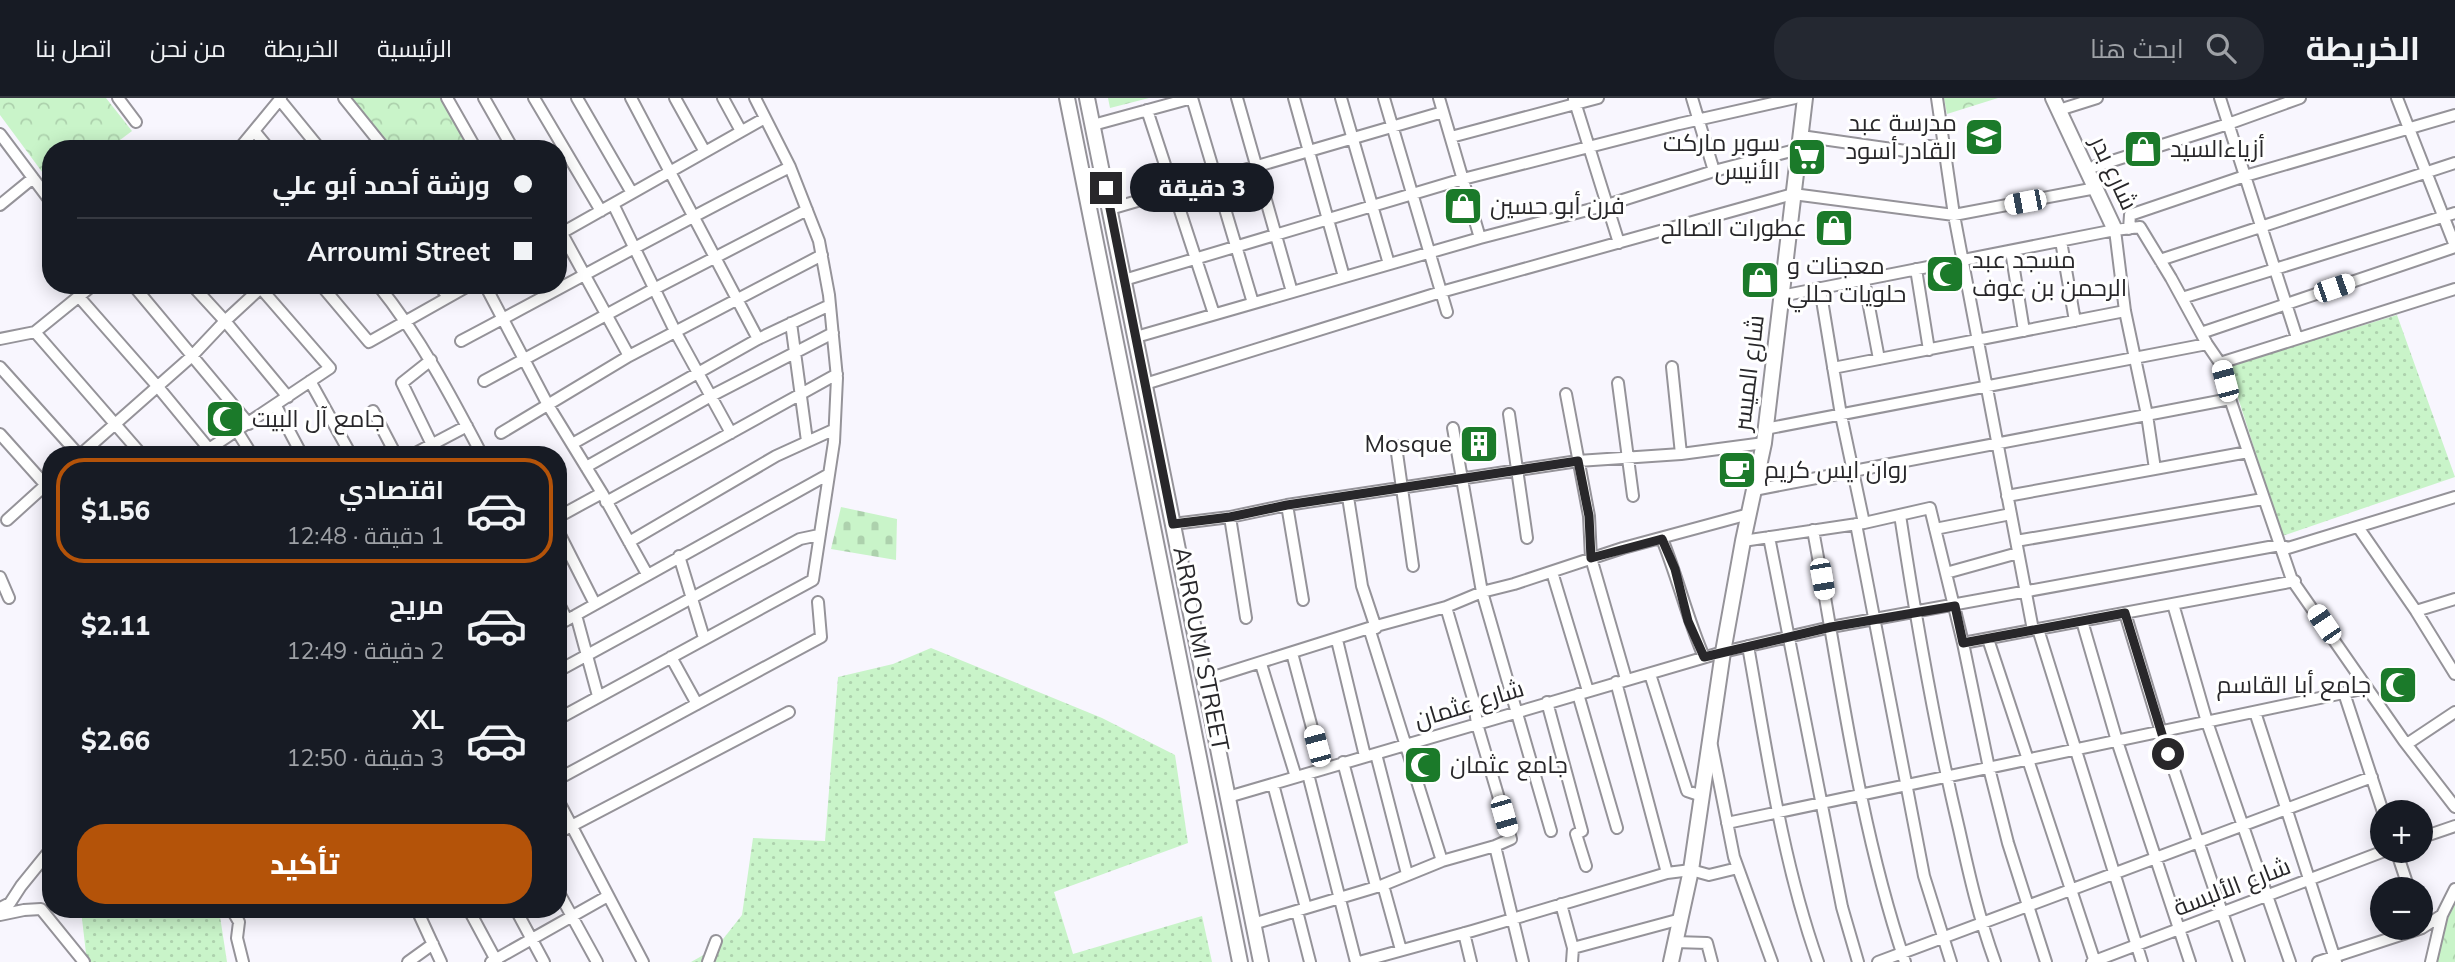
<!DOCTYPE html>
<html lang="ar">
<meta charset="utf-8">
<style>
body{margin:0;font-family:Mulish,Cairo,sans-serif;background:#242831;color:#f1f3f6;direction:rtl;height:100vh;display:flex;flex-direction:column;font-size:26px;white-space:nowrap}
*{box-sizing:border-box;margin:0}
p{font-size:23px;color:#9ea1a6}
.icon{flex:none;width:38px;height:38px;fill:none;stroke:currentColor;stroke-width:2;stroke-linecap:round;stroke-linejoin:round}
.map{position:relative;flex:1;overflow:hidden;direction:ltr}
.panel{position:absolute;left:42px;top:348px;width:525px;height:472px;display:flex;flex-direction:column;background:#171b24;border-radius:28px;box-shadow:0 4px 18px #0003;direction:rtl}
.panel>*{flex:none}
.guide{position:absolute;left:42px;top:42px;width:525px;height:154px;border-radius:28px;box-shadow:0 4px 18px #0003;direction:rtl;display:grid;align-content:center;height:154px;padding:0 35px;background:#171b24}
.tools{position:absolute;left:2370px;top:702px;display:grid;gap:14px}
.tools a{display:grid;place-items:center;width:63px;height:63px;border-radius:50%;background:#171b24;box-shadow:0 4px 18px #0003;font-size:35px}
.end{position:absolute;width:32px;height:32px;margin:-16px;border:9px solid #28272a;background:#fff;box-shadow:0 0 0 4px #fff}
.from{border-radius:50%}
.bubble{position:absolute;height:49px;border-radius:24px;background:#171b24;box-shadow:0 4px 18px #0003;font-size:23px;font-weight:800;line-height:49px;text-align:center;direction:rtl}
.car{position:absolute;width:21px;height:42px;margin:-21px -10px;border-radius:9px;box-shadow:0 0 5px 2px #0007;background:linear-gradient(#fff 24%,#345 0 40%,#fff 0 76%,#345 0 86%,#fff 0)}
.guide b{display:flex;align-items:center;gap:24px;height:66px;font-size:26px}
.guide b+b{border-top:2px solid #363941}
.guide i{width:18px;height:18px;background:#f1f3f6}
ul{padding:12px 0 0;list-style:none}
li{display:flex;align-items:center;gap:21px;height:105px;margin:0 14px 10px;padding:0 21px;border:4px solid transparent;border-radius:28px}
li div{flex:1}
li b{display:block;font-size:26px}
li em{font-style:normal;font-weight:800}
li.on{border-color:#b45309}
li>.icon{width:63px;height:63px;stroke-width:1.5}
.cta{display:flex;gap:14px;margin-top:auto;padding:14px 35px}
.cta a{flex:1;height:80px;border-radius:28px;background:#b45309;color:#fff;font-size:28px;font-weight:800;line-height:80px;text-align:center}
header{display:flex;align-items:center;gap:42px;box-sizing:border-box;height:98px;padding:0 35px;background:#171b24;border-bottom:2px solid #363941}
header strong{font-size:33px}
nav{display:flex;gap:38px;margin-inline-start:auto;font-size:24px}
.search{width:490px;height:63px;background:#242831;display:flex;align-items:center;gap:18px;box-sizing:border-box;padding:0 24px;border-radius:28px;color:#9ea1a6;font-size:26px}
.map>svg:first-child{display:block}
.grass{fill:url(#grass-dots)}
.cemetery{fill:url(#cemetery-stones)}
.park{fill:url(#park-crowns)}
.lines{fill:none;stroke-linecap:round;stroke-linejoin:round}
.minor-casing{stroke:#959399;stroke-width:14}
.major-casing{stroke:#959399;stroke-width:18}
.minor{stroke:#fff;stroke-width:10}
.major{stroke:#fff;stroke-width:14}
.route{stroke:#28272a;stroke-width:9}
.labels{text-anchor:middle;stroke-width:6;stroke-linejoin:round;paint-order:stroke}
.poi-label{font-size:24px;fill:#28272a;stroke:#fff;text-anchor:start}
.street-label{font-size:24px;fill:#28272a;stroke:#fff}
</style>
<header>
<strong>الخريطة</strong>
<div class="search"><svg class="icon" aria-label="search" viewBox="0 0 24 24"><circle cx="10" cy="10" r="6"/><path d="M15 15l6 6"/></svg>ابحث هنا</div>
<nav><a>الرئيسية</a><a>الخريطة</a><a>من نحن</a><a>اتصل بنا</a></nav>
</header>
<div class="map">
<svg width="2455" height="864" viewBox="0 0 2455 864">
<defs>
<pattern id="grass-dots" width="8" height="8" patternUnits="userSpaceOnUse" patternTransform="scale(1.75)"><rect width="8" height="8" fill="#c9f4c9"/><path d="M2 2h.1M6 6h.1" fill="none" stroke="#add1ad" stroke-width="1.8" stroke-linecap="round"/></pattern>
<pattern id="cemetery-stones" width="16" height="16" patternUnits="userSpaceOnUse" patternTransform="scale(1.75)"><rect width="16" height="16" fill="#c9f4c9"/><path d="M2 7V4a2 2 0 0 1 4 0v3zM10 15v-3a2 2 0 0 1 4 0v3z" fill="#add1ad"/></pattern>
<pattern id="park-crowns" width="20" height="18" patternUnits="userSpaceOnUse" patternTransform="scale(1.75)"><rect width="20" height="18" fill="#c9f4c9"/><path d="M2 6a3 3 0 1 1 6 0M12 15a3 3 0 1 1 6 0" fill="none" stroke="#add1ad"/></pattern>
</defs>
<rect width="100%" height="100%" fill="#f8f6fe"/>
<path class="grass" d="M2397,217L2455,379L2282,438L2228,268Z
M931,550L1102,620L1175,657L1188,745L1054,794L1073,856L1202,818L1212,864H691L716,850L742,817L753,740L825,743L838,579L893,566Z
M81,812H219L227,864H87Z"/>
<path class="cemetery" d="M841,409L897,421L896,462L831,451Z"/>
<path class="park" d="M0,0H106L132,33L108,51H51V86L0,17Z
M347,0H441L471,51H391Z
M1108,0H1149L1110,10Z
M1944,0H1998L1947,16Z
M2455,804V864H2437L2448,819Z"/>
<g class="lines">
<g class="minor-casing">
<path id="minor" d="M118,0L136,24
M344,0L385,51
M447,0L476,51
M484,0L513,51
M534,0L601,113
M577,0L632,95
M631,0L758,241
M675,0L705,54
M723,0L741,33
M1192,0L1253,205
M1237,0L1292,194
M1294,0L1344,179
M1341,0L1389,166
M1384,0L1447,214
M1439,0L1480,140
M1692,0L1714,73
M1937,0L1954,117L2033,532
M2220,0L2297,240
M2397,0L2455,148
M1574,1L1619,145
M280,2L320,51
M1147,12L1214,216
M2059,12L2097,0
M1093,27L1192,0
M255,34L269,51
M0,36L51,104
M1801,38L1920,55H1926L1928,48L1946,49
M1451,39L1598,0
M239,51L281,0
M2087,71L2228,26L2300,0
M613,106L675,233L731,335
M0,107L33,80
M1110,111L1443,14
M2129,131L2130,117L2245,78L2455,17
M560,132L629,258
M2115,132L2125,213L2147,317L2155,371
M558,137L765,20
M2061,143L2075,223
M2011,153L2024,233
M2160,162L2455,65
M1916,171L1929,252
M1124,182L1463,81L1679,26L1795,0
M1864,182L1879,261
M133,187L249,326
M192,187L225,223L288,299
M321,187L369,244L470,187
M378,187C420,239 451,298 482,357
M439,187L448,199
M485,187L548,307L602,395
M1820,190L1841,317L1864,425
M1781,198L2115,132L2140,129L2171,180L2207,246L2220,265L2230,301L2292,482L2404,643L2455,709
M79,199L158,289L209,351
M2182,200L2455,115
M791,225L807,343
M35,234L142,357
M2201,235L2455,149
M1136,239L1480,140L1607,107L1714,73L1799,51
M0,241L35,234L93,187
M461,243C571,185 679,124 790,69
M431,262L402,285L437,357
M2220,265L2455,191
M0,269L79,357
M1672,269L1681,356
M1833,270L2125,213
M310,283L351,357
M484,283L654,191L807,112
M1618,285L1633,398
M1145,286L1441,194L1793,96L1954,117L2096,90
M1566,296L1589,418L1591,460L1626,581
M276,308L302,357
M373,313L396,357
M1509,316L1527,440
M1453,330L1482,494L1551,733
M1765,331L2207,246
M237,333L252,357
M501,335L629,258L822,157
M0,336L51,393
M572,346L758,241L830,207
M1396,348L1413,468
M80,357L192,258L225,223L264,187
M200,357L330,270L258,187
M412,357L467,328
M586,369L711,298L833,235
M1754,392L2230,301
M2007,398L2248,354
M1348,399L1362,488L1376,530
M606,404L837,276
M1287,407L1303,502
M1900,417C1916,522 1934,627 1959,731C1969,776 1979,820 1995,864
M558,419L602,395L647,476
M1230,419L1246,520
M7,422L49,384
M1173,426L1230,419L1287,407L1578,363L1681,356L1764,345
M1856,426L1924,778L1951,864
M2358,429L2416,513L2455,576
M1935,431L2011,416
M1813,432C1840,577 1858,724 1905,864
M558,433L595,506
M1769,439L1842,809L1858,864
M1662,441C1678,480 1687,520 1704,559
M1743,443L1864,425L1930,410L1963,545L1989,670L2008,745L2046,864
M2016,443L2263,401
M629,444L776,358L833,332
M679,458L704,540
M1552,474L1588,593
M1946,475L2018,455
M0,479L9,500
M558,504L567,522
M2173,506L2207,624L2290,864
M2416,513L2455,501
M2125,515L2161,634L2239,864
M576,517L598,598
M2082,523L2117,643L2190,864
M558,527L829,376
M1369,530L1442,763
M2038,531L2142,864
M1988,541L2095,864
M1337,542L1365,658
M1963,545L2295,483
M1748,548C1767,654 1782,762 1818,864
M1292,555L1323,671
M671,559L697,606
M1261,566L1296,679
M558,573L800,441L819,437
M1650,576L1687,693L1702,698
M1204,582L1369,530L1446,509L1482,494L1514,486L1623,450L1749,416
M1616,584L1667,775
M2344,595L2383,714
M1578,596L1617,730
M1547,604L1582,733L1576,736L1586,768
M2255,614L2336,864
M558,621L813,482L834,344L837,280L829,197L819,143L790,69L755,0
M2407,646L2455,614
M1712,648L1734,759L1772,864
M1376,656L1407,776
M1343,664L1376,788
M1308,676L1356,864
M558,681L821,539L818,504
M1273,686L1306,810
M1228,699L1723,554L1831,529L2280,447L2288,450L2455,399
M558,702L643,864
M1727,725L2367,590
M558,735L789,614
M2420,740L2455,728
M1495,748L1523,864
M2396,752L2409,791
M1383,787L1401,852
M558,793L597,864
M1561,806L1573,850L1572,864
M0,810L10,805L21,788L51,751
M232,812L239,824L237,840L243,864
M417,812L441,864
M469,812L497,864
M516,812L544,864
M1297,813L1310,864
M0,817L24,812L41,811L84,864
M1253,826L1383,787L1442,763L1495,748L1511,741L1477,626L1474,604L1446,509
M1464,835L1471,864
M1675,844L1707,845L1712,864
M1573,850L1681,821
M408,864L433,846
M491,864L608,798
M708,864L716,843
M1359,864L1472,833L1667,775L1691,772L1709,777L1738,770
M1878,864L2372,679
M2092,864L2387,752
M2318,864L2422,830L2442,817
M2431,864L2442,817L2455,791"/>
</g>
<g class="major-casing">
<path id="major" d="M1067,0L1240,864
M1087,0L1261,864
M2053,0L2115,132
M1671,864L1691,772L1723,554L1743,443L1764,345L1805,0"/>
</g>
<use href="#minor" class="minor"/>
<use href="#major" class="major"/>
</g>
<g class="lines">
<path class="route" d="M1106,90L1173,426L1230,419L1287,407L1578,363L1589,418L1591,460L1662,441L1675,471L1688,523L1704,559L1831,529L1955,508L1963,545L2125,515L2168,656"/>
</g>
<defs>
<g id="school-square" transform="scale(2.0125)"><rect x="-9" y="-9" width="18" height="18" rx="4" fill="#1b7a2a" stroke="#fff"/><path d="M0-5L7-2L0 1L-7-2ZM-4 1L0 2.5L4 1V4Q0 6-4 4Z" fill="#fff"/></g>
<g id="shop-square" transform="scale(2.0125)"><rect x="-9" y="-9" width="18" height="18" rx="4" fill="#1b7a2a" stroke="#fff"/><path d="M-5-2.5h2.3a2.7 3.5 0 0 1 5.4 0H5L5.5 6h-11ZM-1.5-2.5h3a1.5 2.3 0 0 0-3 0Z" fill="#fff"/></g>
<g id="supermarket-square" transform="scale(2.0125)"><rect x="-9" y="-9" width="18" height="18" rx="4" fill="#1b7a2a" stroke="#fff"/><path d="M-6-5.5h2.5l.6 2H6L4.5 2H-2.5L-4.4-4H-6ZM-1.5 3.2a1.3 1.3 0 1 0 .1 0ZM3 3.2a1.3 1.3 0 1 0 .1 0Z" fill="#fff"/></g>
<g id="mosque-square" transform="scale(2.0125)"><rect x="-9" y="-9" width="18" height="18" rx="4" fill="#1b7a2a" stroke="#fff"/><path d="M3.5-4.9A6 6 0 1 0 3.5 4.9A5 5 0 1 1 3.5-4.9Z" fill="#fff"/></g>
<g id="building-square" transform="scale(2.0125)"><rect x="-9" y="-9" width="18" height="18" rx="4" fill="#1b7a2a" stroke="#fff"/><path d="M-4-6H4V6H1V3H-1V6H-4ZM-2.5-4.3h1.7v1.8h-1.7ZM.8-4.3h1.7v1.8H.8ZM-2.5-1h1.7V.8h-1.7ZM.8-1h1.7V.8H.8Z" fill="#fff"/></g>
<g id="cafe-square" transform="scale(2.0125)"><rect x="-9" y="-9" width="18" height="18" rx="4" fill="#1b7a2a" stroke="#fff"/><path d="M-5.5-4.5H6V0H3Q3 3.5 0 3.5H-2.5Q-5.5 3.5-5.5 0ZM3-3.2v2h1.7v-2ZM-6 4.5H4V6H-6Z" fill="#fff"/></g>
</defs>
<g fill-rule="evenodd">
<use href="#school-square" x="1984" y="39"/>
<use href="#shop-square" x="2143" y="51"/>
<use href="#supermarket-square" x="1807" y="59"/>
<use href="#shop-square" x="1463" y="108"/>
<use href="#shop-square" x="1834" y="130"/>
<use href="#mosque-square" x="1945" y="176"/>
<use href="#shop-square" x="1760" y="182"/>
<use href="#mosque-square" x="225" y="321"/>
<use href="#building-square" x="1479" y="346"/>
<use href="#cafe-square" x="1737" y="372"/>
<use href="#mosque-square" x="2398" y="587"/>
<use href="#mosque-square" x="1423" y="667"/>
</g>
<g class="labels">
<g class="poi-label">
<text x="1957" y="33" text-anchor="end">مدرسة عبد<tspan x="1957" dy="28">القادر أسود</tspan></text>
<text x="1780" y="53" text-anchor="end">سوبر ماركت<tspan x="1780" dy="28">الأنيس</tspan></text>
<text x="2170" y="59">أزياءالسيد</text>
<text x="1490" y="116">فرن أبو حسين</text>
<text x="1807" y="138" text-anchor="end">عطورات الصالح</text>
<text x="1972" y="170">مسجد عبد<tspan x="1972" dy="28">الرحمن بن عوف</tspan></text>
<text x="1787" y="176">معجنات و<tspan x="1787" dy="28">حلويات حللي</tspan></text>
<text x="252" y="329">جامع آل البيت</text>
<text x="1452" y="354" text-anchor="end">Mosque</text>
<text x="1764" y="380">روان ايس كريم</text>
<text x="2371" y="595" text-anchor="end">جامع أبا القاسم</text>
<text x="1450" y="675">جامع عثمان</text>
</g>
<g class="street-label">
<text transform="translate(2114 75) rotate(65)" y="8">شارع بدر</text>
<text transform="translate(1749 275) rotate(-83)" y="8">شارع الميسر</text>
<text transform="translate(1201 551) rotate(79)" y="8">ARROUMI STREET</text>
<text transform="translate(1469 606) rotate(-17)" y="8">شارع عثمان</text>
<text transform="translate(2232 789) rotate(-21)" y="8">شارع الألبسة</text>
</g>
</g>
</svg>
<div class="tools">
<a>+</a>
<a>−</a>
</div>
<i class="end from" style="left:2168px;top:656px"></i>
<i class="end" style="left:1106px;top:90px"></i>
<div class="bubble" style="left:1130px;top:65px;width:144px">3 دقيقة</div>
<i class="car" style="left:2025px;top:104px;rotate:259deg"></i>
<i class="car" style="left:2334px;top:190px;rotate:71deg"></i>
<i class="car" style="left:2225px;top:283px;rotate:345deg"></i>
<i class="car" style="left:1822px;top:481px;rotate:170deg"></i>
<i class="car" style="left:2324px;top:526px;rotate:326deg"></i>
<i class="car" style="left:1317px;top:648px;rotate:345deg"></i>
<i class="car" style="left:1504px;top:718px;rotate:164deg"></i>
<div class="guide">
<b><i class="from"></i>ورشة أحمد أبو علي</b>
<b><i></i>Arroumi Street</b>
</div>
<section class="panel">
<ul>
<li class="on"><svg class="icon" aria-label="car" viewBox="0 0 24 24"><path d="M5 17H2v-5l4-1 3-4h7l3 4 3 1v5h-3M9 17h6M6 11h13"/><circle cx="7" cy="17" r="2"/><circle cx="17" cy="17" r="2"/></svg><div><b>اقتصادي</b><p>1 دقيقة · 12:48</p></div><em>$1.56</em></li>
<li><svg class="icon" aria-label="car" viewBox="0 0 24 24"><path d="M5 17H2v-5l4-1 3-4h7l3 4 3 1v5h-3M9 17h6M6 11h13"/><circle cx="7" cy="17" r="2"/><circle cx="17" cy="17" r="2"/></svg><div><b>مريح</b><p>2 دقيقة · 12:49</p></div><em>$2.11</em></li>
<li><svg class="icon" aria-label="car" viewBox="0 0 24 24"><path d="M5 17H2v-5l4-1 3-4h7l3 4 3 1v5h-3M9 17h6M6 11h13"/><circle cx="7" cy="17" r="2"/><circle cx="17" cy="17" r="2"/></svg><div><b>XL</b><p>3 دقيقة · 12:50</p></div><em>$2.66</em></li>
</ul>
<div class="cta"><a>تأكيد</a></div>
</section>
</div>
